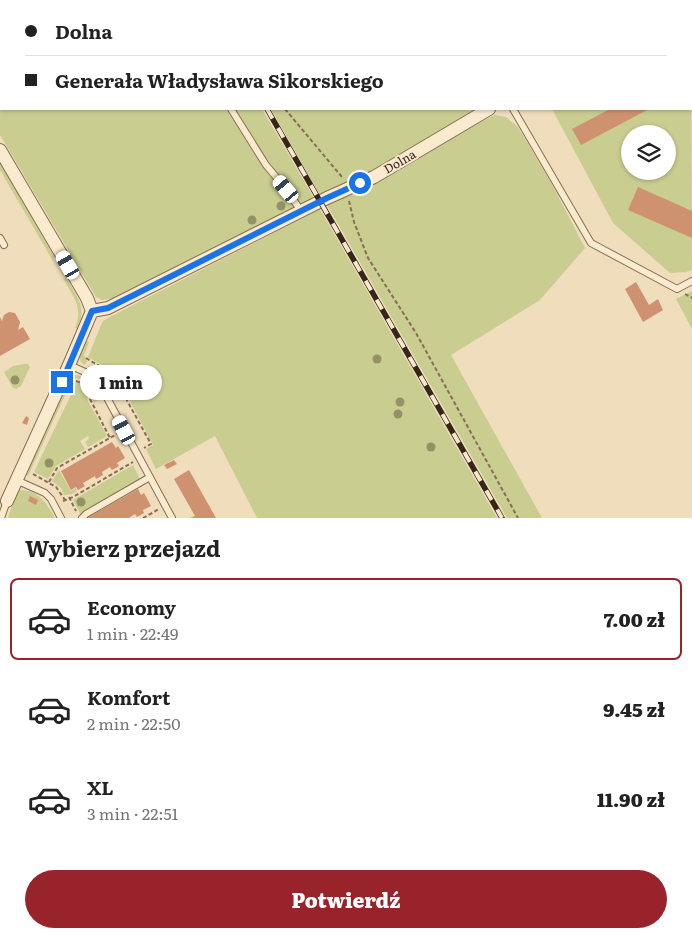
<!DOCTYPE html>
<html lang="pl">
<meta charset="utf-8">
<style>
body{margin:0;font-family:Literata,serif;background:#f2f2f2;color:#222;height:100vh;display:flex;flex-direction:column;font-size:19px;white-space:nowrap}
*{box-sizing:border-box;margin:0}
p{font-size:16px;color:#767676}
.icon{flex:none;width:28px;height:28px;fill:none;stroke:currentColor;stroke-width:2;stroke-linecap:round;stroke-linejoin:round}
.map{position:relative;height:518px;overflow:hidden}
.drawer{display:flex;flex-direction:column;background:#fff;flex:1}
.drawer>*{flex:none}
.banner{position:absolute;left:0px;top:0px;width:692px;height:110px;box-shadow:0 1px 4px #0004;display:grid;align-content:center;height:110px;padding:0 25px;background:#fff}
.buttons{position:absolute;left:621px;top:125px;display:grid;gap:10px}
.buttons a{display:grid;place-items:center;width:55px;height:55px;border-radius:50%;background:#fff;box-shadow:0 1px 4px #0004;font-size:25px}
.end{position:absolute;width:22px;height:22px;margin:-11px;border:6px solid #1a73e8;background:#fff;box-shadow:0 0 0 2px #fff}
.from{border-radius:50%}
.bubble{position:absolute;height:35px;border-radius:18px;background:#fff;box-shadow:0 1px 4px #0004;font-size:16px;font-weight:800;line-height:35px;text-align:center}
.car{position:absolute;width:15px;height:30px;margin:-15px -8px;border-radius:6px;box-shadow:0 0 4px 1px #0007;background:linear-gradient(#fff 24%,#345 0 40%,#fff 0 76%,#345 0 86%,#fff 0)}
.banner b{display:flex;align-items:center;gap:18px;height:48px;font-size:19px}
.banner b+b{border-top:1px solid #e0e0e0}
.banner i{width:12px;height:12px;background:#222}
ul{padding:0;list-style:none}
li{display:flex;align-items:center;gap:15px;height:82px;margin:0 10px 8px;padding:0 15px;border:2px solid transparent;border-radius:8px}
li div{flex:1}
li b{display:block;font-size:19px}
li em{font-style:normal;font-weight:800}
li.active{border-color:#99232b}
li>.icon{width:45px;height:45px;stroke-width:1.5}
h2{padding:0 25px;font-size:22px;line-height:60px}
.primary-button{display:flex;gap:10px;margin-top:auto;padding:10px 25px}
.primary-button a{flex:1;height:58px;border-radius:30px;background:#99232b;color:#fff;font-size:20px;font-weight:800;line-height:58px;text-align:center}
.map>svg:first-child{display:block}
.green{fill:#cacd90;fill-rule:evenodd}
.building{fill:#cf9270}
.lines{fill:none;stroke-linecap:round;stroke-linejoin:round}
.service-casing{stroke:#876d55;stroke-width:8}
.minor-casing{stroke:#876d55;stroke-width:14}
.path{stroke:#876d55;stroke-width:2;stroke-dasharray:4 2.5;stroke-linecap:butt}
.service{stroke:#faebcf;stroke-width:6}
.minor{stroke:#faebcf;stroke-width:12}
.rail-casing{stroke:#36261a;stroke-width:5.5}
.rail{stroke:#f7e7cc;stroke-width:4;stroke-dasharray:11;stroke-linecap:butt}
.tree{fill:#949166}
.route{stroke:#1a73e8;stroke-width:6}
.labels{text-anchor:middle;stroke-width:4;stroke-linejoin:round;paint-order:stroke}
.street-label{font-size:12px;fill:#36261a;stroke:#f7e7cc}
</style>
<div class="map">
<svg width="692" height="518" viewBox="0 0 692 518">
<rect width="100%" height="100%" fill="#efddbc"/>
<path class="green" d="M0,0H200V1H1V109H262L314,198L116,298L102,300L96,297L0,135Z
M209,0H289L290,1H210Z
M300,0H491L492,1H298Z
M493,0H679L493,1Z
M691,8L692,270L686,272L670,273L613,223L552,109H691ZM630,134H668V171H630Z
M271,109H476L383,165L320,195Z
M495,115L506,117L518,127L554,188L585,248L540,300L451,355L542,518H507L327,205L400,170L462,131Z
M0,162L54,256L53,261L0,170Z
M320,209L497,518H257L215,436L156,469L146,449L153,445L121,384L115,383L104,366L88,357L101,325L103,321L108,318Z
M63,278L68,280C79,301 86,305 78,329L75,328C84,307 73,297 63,278Z
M692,291V329L676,299Z
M86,341L89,342L84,355L87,361L85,365L81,362L79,357Z
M25,364H28L30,367L21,386L16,389L13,388L4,372L13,366Z
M75,375L81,376L79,379L77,378L72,380L28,476L26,472L69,378Z
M88,378L95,385L101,398L94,403L91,398L93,393L86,383Z
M77,382L82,384L89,393L87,399L107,436L88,447L85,442L89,439L88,436L80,441L85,449L56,466L48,479L34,472Z
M133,465L140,479L81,515L73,500Z
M59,470L71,491L76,488L77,491L72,494L64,495L61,488L52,481Z
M20,490C39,490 47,504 55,518H8L16,493Z"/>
<path class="building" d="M610,109H649L581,145L572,129Z
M638,187L692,211V238L628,210Z
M636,282L649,305L658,299L663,310L643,322L625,289Z
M9,312L15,313L20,322L18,330L23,327L30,339L0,356V317L2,321L4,315Z
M26,416L29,418L27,425L22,423Z
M112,442L116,448L118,446L125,458L117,463L119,466L112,470L110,467L102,472L103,475L96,479L95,476L83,483L85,486L78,490L76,487L71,490L61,471Z
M174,460L177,464L167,469L164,465Z
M189,470L216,518H190L195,516L174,479Z
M138,489L141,495L144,493L151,506L143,510L144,513L137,517L135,514L129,518H87Z
M30,496L38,500L36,505L28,501Z"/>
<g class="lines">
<g class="service-casing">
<path id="service" d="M169,0L170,1
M691,1H692
M231,109L266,165L286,189L301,211
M513,109L591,243L677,289L692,281
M0,238L4,245
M69,365L92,375L99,383L172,518
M16,480L45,493L51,499L61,518
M1,518L7,501
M82,518L86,514L150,477"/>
</g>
<g class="minor-casing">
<path id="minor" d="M0,150L87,298L92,311L69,365L7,501
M92,311L108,308L327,198L374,177L489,109"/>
</g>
<path class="path" d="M225,0L226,1
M285,109L342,177
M349,201L354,222L368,258L416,333L518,518
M685,294L692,298
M86,358L101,367L114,385L119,386L151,444L144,448
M76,381L84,384L91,393L90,399L110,438
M33,474L56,487L65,500
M49,482L57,468L117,434
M69,497L76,511
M63,501L73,497L133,462
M143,518L159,509"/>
<use href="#service" class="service"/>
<use href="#minor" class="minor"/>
<g class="rail-casing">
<path id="rail" d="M205,0L206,1
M267,109L502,518"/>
</g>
<use href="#rail" class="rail"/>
</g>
<g class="tree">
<circle cx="281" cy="206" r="4.5"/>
<circle cx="252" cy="220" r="4.5"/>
<circle cx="377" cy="359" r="4.5"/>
<circle cx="15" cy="380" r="4.5"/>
<circle cx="400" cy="402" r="4.5"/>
<circle cx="398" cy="414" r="4.5"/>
<circle cx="431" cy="447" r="4.5"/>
<circle cx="49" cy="463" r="4.5"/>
<circle cx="81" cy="502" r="4.5"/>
</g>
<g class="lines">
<path class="route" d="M62,382L92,311L108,308L327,198L360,183"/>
</g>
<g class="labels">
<g class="street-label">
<text transform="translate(400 162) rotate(-30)" y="4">Dolna</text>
</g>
</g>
</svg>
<div class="buttons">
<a><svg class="icon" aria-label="layers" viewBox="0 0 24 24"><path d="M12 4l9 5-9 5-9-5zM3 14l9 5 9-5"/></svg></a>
</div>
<i class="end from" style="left:360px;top:183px"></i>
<i class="end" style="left:62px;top:382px"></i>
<div class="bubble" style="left:80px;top:365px;width:82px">1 min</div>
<i class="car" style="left:286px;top:189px;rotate:320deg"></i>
<i class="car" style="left:68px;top:265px;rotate:330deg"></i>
<i class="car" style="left:124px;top:430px;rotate:332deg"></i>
<div class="banner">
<b><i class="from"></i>Dolna</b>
<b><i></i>Generała Władysława Sikorskiego</b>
</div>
</div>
<section class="drawer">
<h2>Wybierz przejazd</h2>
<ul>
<li class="active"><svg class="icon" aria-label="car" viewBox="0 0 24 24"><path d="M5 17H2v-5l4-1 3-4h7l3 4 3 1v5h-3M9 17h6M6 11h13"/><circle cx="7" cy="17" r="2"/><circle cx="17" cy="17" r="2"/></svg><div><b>Economy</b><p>1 min · 22:49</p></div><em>7.00 zł</em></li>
<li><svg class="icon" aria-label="car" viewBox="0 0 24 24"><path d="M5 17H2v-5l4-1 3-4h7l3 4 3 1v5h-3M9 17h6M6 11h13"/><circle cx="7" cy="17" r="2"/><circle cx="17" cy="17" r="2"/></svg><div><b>Komfort</b><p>2 min · 22:50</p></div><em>9.45 zł</em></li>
<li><svg class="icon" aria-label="car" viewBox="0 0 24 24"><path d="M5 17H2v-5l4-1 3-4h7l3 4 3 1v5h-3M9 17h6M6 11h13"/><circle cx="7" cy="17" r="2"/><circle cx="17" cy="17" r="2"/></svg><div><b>XL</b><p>3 min · 22:51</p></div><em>11.90 zł</em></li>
</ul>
<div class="primary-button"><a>Potwierdź</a></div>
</section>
